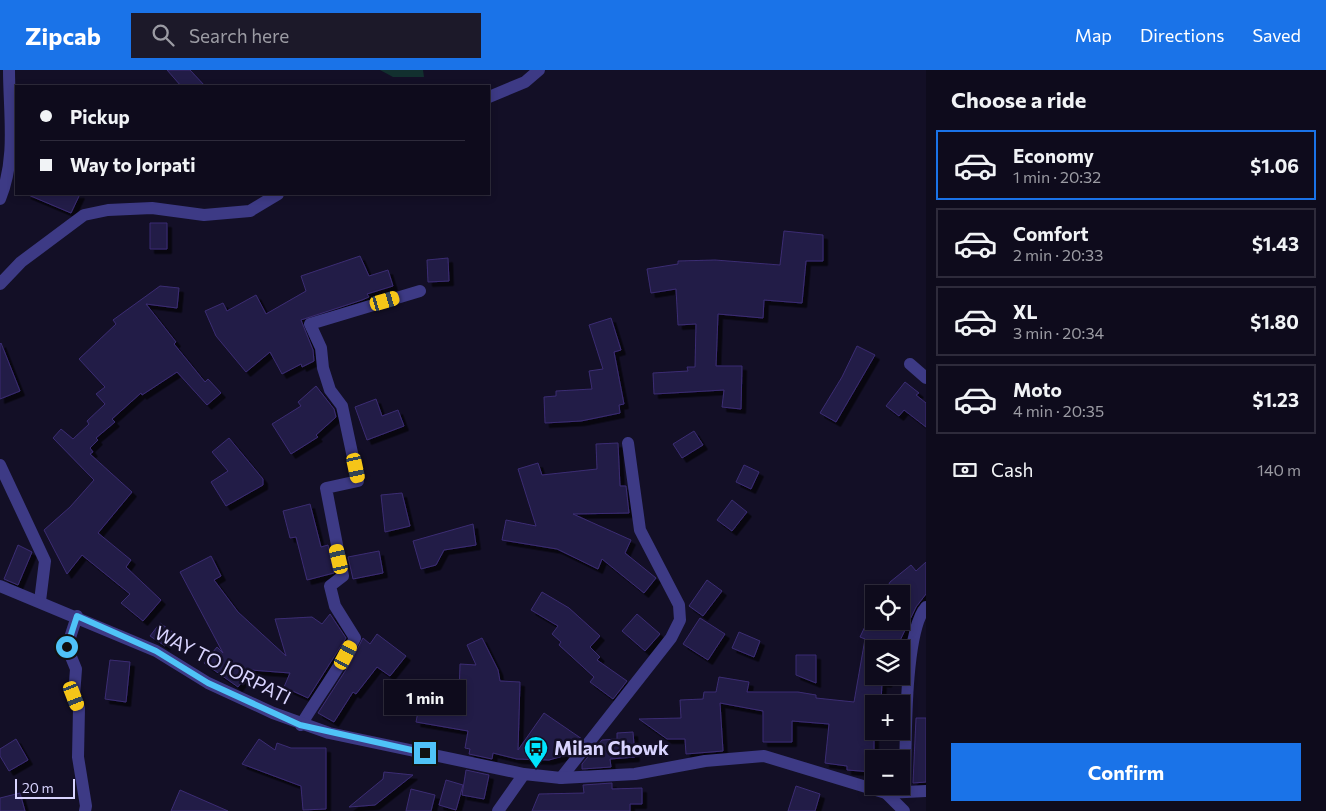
<!DOCTYPE html>
<meta charset="utf-8">
<style>
body{margin:0;font-family:Commissioner,sans-serif;background:#1c1929;color:#f1f3f6;height:100vh;display:flex;flex-direction:column;font-size:19px;white-space:nowrap}
*{box-sizing:border-box;margin:0}
p{font-size:16px;color:#9b9ba3}
.icon{flex:none;width:28px;height:28px;fill:none;stroke:currentColor;stroke-width:2;stroke-linecap:round;stroke-linejoin:round}
.map{position:relative;flex:1;overflow:hidden}
.sheet{display:flex;flex-direction:column;background:#0e0b1c;width:400px}
.sheet>*{flex:none}
.guide{position:absolute;left:15px;top:15px;width:475px;height:110px;border-radius:0px;box-shadow:0 2px 8px #0003,0 0 0 1px #2e2b3b;display:grid;align-content:center;height:110px;padding:0 25px;background:#0e0b1c}
.buttons{position:absolute;left:865px;top:515px;display:grid;gap:10px}
.buttons a{display:grid;place-items:center;width:45px;height:45px;border-radius:0px;background:#0e0b1c;box-shadow:0 2px 8px #0003,0 0 0 1px #2e2b3b;font-size:25px}
.scale{position:absolute;left:15px;bottom:12px;width:60px;box-sizing:border-box;padding-left:5px;border:2px solid #d9d4ff;border-top:0;font-size:14px;line-height:18px;white-space:nowrap;color:#d9d4ff;-webkit-text-stroke:4px #130f26;paint-order:stroke}
.end{position:absolute;width:22px;height:22px;margin:-11px;border:6px solid #4fc3f7;background:#111;box-shadow:0 0 0 2px #111}
.from{border-radius:50%}
.bubble{position:absolute;height:35px;border-radius:0px;background:#0e0b1c;box-shadow:0 2px 8px #0003,0 0 0 1px #2e2b3b;font-size:16px;font-weight:700;line-height:35px;text-align:center}
.car{position:absolute;width:15px;height:30px;margin:-15px -8px;border-radius:6px;box-shadow:0 0 4px 1px #0007;background:linear-gradient(#f5c518 24%,#345 0 40%,#f5c518 0 76%,#345 0 86%,#f5c518 0)}
.guide b{display:flex;align-items:center;gap:18px;height:48px;font-size:19px}
.guide b+b{border-top:1px solid #2e2b3b}
.guide i{width:12px;height:12px;background:#f1f3f6}
ul{padding:0;list-style:none}
li{display:flex;align-items:center;gap:15px;height:70px;margin:0 10px 8px;padding:0 15px;border:2px solid #2e2b3b;border-radius:0px}
li div{flex:1}
li b{display:block;font-size:19px}
li em{font-style:normal;font-weight:700}
li.active{border-color:#1a73e8}
li>.icon{width:45px;height:45px;stroke-width:1.5}
h2{padding:0 25px;font-size:22px;line-height:60px}
.pay{display:flex;align-items:center;gap:12px;height:55px;padding:0 25px;font-size:19px}
.pay p{margin-inline-start:auto}
.cta{display:flex;gap:10px;margin-top:auto;padding:10px 25px}
.cta a{flex:1;height:58px;border-radius:0px;background:#1a73e8;color:#fff;font-size:20px;font-weight:700;line-height:58px;text-align:center}
header{display:flex;align-items:center;gap:30px;box-sizing:border-box;height:70px;padding:0 25px;background:#1a73e8;color:#fff}
header strong{font-size:24px}
nav{display:flex;gap:28px;margin-inline-start:auto;font-size:18px}
.search{width:350px;height:45px;background:#1c1929;display:flex;align-items:center;gap:12px;box-sizing:border-box;padding:0 18px;border-radius:0px;color:#9b9ba3;font-size:19px}
main{display:flex;flex:1;min-height:0}
.map>svg:first-child{display:block}
.green{fill:#12302f}
.building{fill:#241b47;stroke:#3b2d73;filter:url(#shadow)}
.lines{fill:none;stroke-linecap:round;stroke-linejoin:round}
.minor{stroke:#3d3a85;stroke-width:12}
.tertiary{stroke:#3d3a85;stroke-width:12}
.route{stroke:#4fc3f7;stroke-width:6}
.labels{text-anchor:middle;stroke-width:5;stroke-linejoin:round;paint-order:stroke}
.street-label{font-size:19px;fill:#d9d4ff;stroke:#130f26}
.poi-label{font-size:19px;font-weight:bold;fill:#d9d4ff;stroke:#130f26;text-anchor:start}
</style>
<header>
<strong>Zipcab</strong>
<div class="search"><svg class="icon" aria-label="search" viewBox="0 0 24 24"><circle cx="10" cy="10" r="6"/><path d="M15 15l6 6"/></svg>Search here</div>
<nav><a>Map</a><a>Directions</a><a>Saved</a></nav>
</header>
<main>
<div class="map">
<svg width="926" height="741" viewBox="0 0 926 741">
<defs>
<filter id="shadow"><feDropShadow dx="4.5" dy="4.5" stdDeviation="0" flood-color="#0009"/></filter>
</defs>
<rect width="100%" height="100%" fill="#130f26"/>
<path class="green" d="M380,0H423L424,7H393Z"/>
<path class="building" d="M167,0H190L205,16H181Z
M26,124H80L71,143Z
M150,153H167V179H150Z
M784,161L823,165V191H806L802,233L764,230L763,248L718,244L716,296H742L741,339L722,337L724,320L654,324L653,303L688,301L687,297H695L696,254L678,255L676,219L651,223L647,199L678,194V191L715,190L780,195Z
M360,186L369,206L388,200L393,216L367,224L369,227L362,230L301,250L313,280L314,291L302,297L301,294L282,304L270,282L246,302L216,266L205,241L223,233L227,241L256,225L266,244L306,221L301,206Z
M448,188L449,211L428,212L427,190Z
M160,216L179,218L177,238L146,234L176,272L174,274L205,312L208,309L221,323L207,335L177,302L142,325L141,323L112,349L115,352L96,368L98,370L90,378L93,382L90,384L132,422L98,463L131,490L126,497L161,530L143,551L121,533L130,524L82,485L67,504L44,460L70,437L94,410L53,368L61,359L73,369L89,354L87,351L105,334L96,324L105,317L79,289L116,254L113,250Z
M611,248L621,280L614,282L624,334L619,335L620,343L581,351L545,353L544,327L556,326V321L592,319L589,301L603,299L589,255Z
M1,273L20,321L0,329V274Z
M857,276L875,285L836,352L820,343L842,307Z
M905,312L919,323L916,325L926,333V357L904,340L899,346L886,336Z
M316,316L334,339L336,347L316,365L318,367L291,384L272,354L301,336L298,332Z
M376,329L382,346L398,340L404,356L367,370L355,337Z
M694,361L703,375L682,388L673,374Z
M229,368L263,409V415L226,436L211,412L228,401L212,382Z
M618,373L620,416H626L629,443L573,444L631,470L625,483L656,508L644,523L602,489L598,499L557,479L502,470L506,450L536,456L518,399L538,393L542,405L597,399L596,374Z
M744,395L759,402L751,419L736,412Z
M402,423L410,456L385,462L381,425Z
M732,430L747,442L732,461L717,450Z
M310,434L321,477L328,475L334,503L307,510L296,467L290,468L283,441Z
M473,454L476,475L444,480L436,495L421,499L413,471Z
M18,475L32,482L18,515L4,509Z
M379,481L383,503L353,509L348,487Z
M211,486L221,506L214,510L238,542L286,586L275,549L312,547L322,554L330,544L346,568L308,628L284,617L290,603L251,600L238,617L204,593L217,577L223,583L180,502Z
M926,492V524L916,537L896,579H874V606H888L887,613L882,612L881,634H874V702L847,700V696L825,693L829,654L792,651V672H763V641L720,633L723,681L686,684L685,669H667L639,649L681,648L680,630L703,629L704,622H716L719,607L749,612L747,622H798L816,625V628L854,632L865,569L860,567L869,548L874,541V551H901V524H884L890,512L911,495L916,501Z
M707,510L722,521L703,546L689,536Z
M542,522L569,538L600,566L590,577L600,587L597,590L627,611L613,629L590,612L594,607L559,575L561,572L552,564L558,556L531,540Z
M637,544L660,564L645,581L622,561Z
M700,548L725,564L708,590L683,574Z
M160,553L174,563L165,576L150,566Z
M739,562L760,571L754,587L732,578Z
M377,564L406,586L390,606L377,597L356,624L353,622L334,652L318,643L349,595L363,568L370,574Z
M482,568L498,600L500,611L520,612L518,680L544,643L582,669L570,684L549,690L517,689L493,683L492,689L469,684L470,679L465,678L468,661L416,652L422,621L459,627L460,594L476,595L467,575Z
M796,585H816V613L796,605Z
M110,590L130,592L126,632L105,629Z
M916,648H926V712L913,713Z
M633,662L635,687L610,689L611,697L582,699V694L602,670L617,669V663Z
M16,669L28,690L9,701L0,686V679Z
M259,669L275,680L277,673L291,678H326V739L303,740L301,716L242,694Z
M466,700L489,705L484,729L462,725Z
M384,702L413,705L375,735L349,737L383,709Z
M446,710L463,715L456,740L439,735Z
M612,713V719L642,718V734H630V741H532L539,724L584,723L583,715Z
M796,716L820,724L815,741H788Z
M411,719L435,725L431,741H406Z
M180,720L228,741H171Z
M20,723L25,741H0V728Z"/>
<g class="lines">
<path class="minor" d="M489,27L525,12L539,0
M0,129C17,88 9,43 9,0
M0,214L21,192L84,145L108,140L152,138L204,145L250,141L278,124
M910,294L926,308
M0,395L45,491L40,531
M77,546L67,577L76,599L74,626L79,638L78,687L86,736L85,741
M301,655C319,625 339,599 355,568L335,536L330,516L343,506L326,418L358,411L342,336L330,320L323,298L321,278L310,254L420,221
M561,708L671,568L680,550L679,535L640,460L628,373
M905,722C906,684 903,562 926,537
M886,723L904,741"/>
<path class="tertiary" d="M0,516L156,581L208,613L273,643L329,663L524,704L561,708L635,704L705,691L764,686L886,723L926,721
M498,741L524,704"/>
</g>
<g class="lines">
<path class="route" d="M67,577L77,546L156,581L208,613L300,655L425,683"/>
</g>
<defs>
<g id="bus-pin" transform="scale(1.25)"><path d="M0 17L-7.5 6A9.5 9.5 0 1 1 7.5 6Z" fill="#00e5ff" stroke="#130f26"/><path d="M-5-6H5V4H4V6H2V4H-2V6H-4V4H-5ZM-3.5-4V0h7V-4ZM-3.5 1.2v1.5H-2V1.2ZM2 1.2v1.5H3.5V1.2Z" fill="#111"/></g>
</defs>
<g fill-rule="evenodd">
<use href="#bus-pin" x="536" y="678"/>
</g>
<g class="labels">
<g class="street-label">
<text transform="translate(223 595) rotate(27)" y="7">WAY TO JORPATI</text>
</g>
<g class="poi-label">
<text x="554" y="685">Milan Chowk</text>
</g>
</g>
</svg>
<div class="buttons">
<a><svg class="icon" aria-label="locate" viewBox="0 0 24 24"><circle cx="12" cy="12" r="6"/><path d="M12 2v4M12 18v4M2 12h4M18 12h4"/></svg></a>
<a><svg class="icon" aria-label="layers" viewBox="0 0 24 24"><path d="M12 4l9 5-9 5-9-5zM3 14l9 5 9-5"/></svg></a>
<a>+</a>
<a>−</a>
</div>
<div class="scale">20 m</div>
<i class="end from" style="left:67px;top:577px"></i>
<i class="end" style="left:425px;top:683px"></i>
<div class="bubble" style="left:384px;top:610px;width:82px">1 min</div>
<i class="car" style="left:385px;top:231px;rotate:74deg"></i>
<i class="car" style="left:356px;top:398px;rotate:168deg"></i>
<i class="car" style="left:339px;top:489px;rotate:347deg"></i>
<i class="car" style="left:346px;top:585px;rotate:28deg"></i>
<i class="car" style="left:74px;top:626px;rotate:159deg"></i>
<div class="guide">
<b><i class="from"></i>Pickup</b>
<b><i></i>Way to Jorpati</b>
</div>
</div>
<section class="sheet">
<h2>Choose a ride</h2>
<ul>
<li class="active"><svg class="icon" aria-label="car" viewBox="0 0 24 24"><path d="M5 17H2v-5l4-1 3-4h7l3 4 3 1v5h-3M9 17h6M6 11h13"/><circle cx="7" cy="17" r="2"/><circle cx="17" cy="17" r="2"/></svg><div><b>Economy</b><p>1 min · 20:32</p></div><em>$1.06</em></li>
<li><svg class="icon" aria-label="car" viewBox="0 0 24 24"><path d="M5 17H2v-5l4-1 3-4h7l3 4 3 1v5h-3M9 17h6M6 11h13"/><circle cx="7" cy="17" r="2"/><circle cx="17" cy="17" r="2"/></svg><div><b>Comfort</b><p>2 min · 20:33</p></div><em>$1.43</em></li>
<li><svg class="icon" aria-label="car" viewBox="0 0 24 24"><path d="M5 17H2v-5l4-1 3-4h7l3 4 3 1v5h-3M9 17h6M6 11h13"/><circle cx="7" cy="17" r="2"/><circle cx="17" cy="17" r="2"/></svg><div><b>XL</b><p>3 min · 20:34</p></div><em>$1.80</em></li>
<li><svg class="icon" aria-label="car" viewBox="0 0 24 24"><path d="M5 17H2v-5l4-1 3-4h7l3 4 3 1v5h-3M9 17h6M6 11h13"/><circle cx="7" cy="17" r="2"/><circle cx="17" cy="17" r="2"/></svg><div><b>Moto</b><p>4 min · 20:35</p></div><em>$1.23</em></li>
</ul>
<div class="pay"><svg class="icon" aria-label="cash" viewBox="0 0 24 24"><path d="M3 7h18v10H3z"/><circle cx="12" cy="12" r="2"/></svg>Cash<p>140 m</p></div>
<div class="cta"><a>Confirm</a></div>
</section>
</main>
